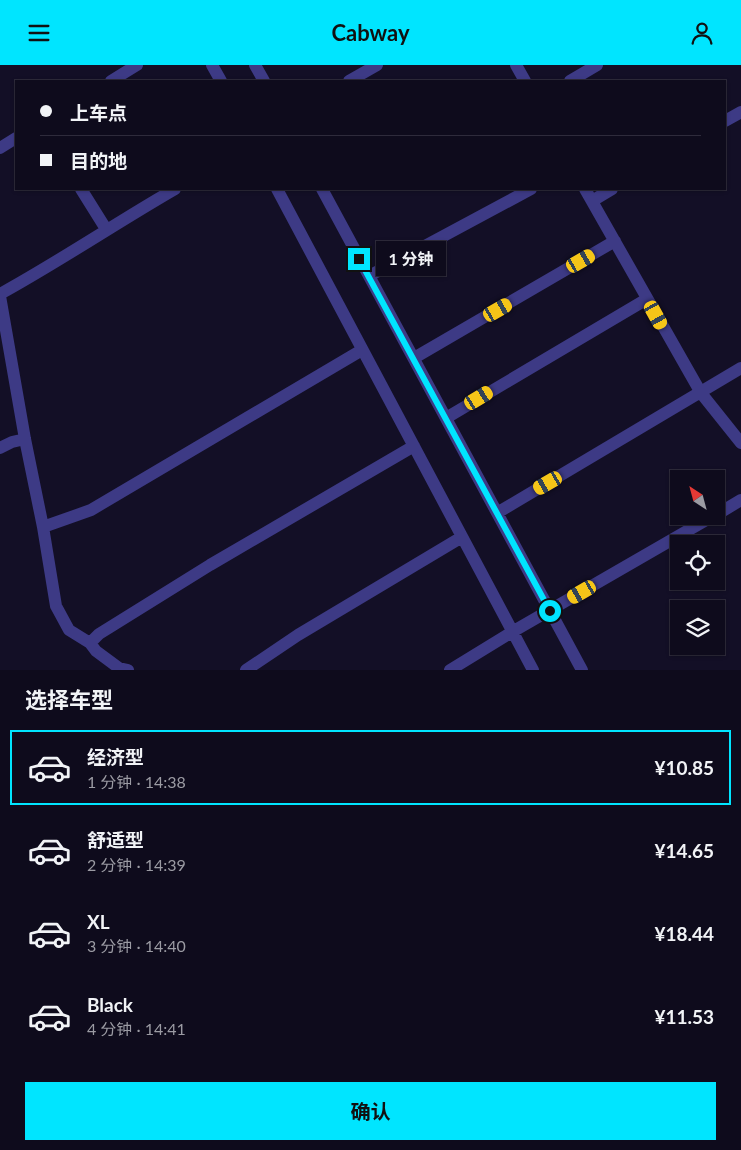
<!DOCTYPE html>
<html lang="zh">
<meta charset="utf-8">
<style>
body{margin:0;font-family:Lato,"Noto Sans SC",sans-serif;background:#171425;color:#f1f3f6;height:100vh;display:flex;flex-direction:column;font-size:19px;white-space:nowrap}
*{box-sizing:border-box;margin:0}
p{font-size:16px;color:#9b9ba3}
.icon{flex:none;width:28px;height:28px;fill:none;stroke:currentColor;stroke-width:2;stroke-linecap:round;stroke-linejoin:round}
.map{position:relative;height:605px;overflow:hidden}
.side{display:flex;flex-direction:column;background:#0e0b1c;flex:1}
.side>*{flex:none}
.banner{position:absolute;left:15px;top:15px;width:711px;height:110px;border-radius:0px;box-shadow:0 1px 4px #0004,0 0 0 1px #2e2b3b;display:grid;align-content:center;height:110px;padding:0 25px;background:#0e0b1c}
.needle{width:32px;rotate:324deg}
.tools{position:absolute;left:670px;top:405px;display:grid;gap:10px}
.tools a{display:grid;place-items:center;width:55px;height:55px;border-radius:0px;background:#0e0b1c;box-shadow:0 1px 4px #0004,0 0 0 1px #2e2b3b;font-size:25px}
.end{position:absolute;width:22px;height:22px;margin:-11px;border:6px solid #00e5ff;background:#111;box-shadow:0 0 0 2px #111}
.from{border-radius:50%}
.bubble{position:absolute;height:35px;border-radius:0px;background:#0e0b1c;box-shadow:0 1px 4px #0004,0 0 0 1px #2e2b3b;font-size:16px;font-weight:700;line-height:35px;text-align:center}
.car{position:absolute;width:15px;height:30px;margin:-15px -8px;border-radius:6px;box-shadow:0 0 4px 1px #0007;background:linear-gradient(#f5c518 24%,#345 0 40%,#f5c518 0 76%,#345 0 86%,#f5c518 0)}
.banner b{display:flex;align-items:center;gap:18px;height:48px;font-size:19px}
.banner b+b{border-top:1px solid #2e2b3b}
.banner i{width:12px;height:12px;background:#f1f3f6}
ul{padding:0;list-style:none}
li{display:flex;align-items:center;gap:15px;height:75px;margin:0 10px 8px;padding:0 15px;border:2px solid transparent;border-radius:0px}
li div{flex:1}
li b{display:block;font-size:19px}
li em{font-style:normal;font-weight:700}
li.selected{border-color:#00e5ff}
li>.icon{width:45px;height:45px;stroke-width:1.5}
h2{padding:0 25px;font-size:22px;line-height:60px}
.cta{display:flex;gap:10px;margin-top:auto;padding:10px 25px}
.cta a{flex:1;height:58px;border-radius:0px;background:#00e5ff;color:#111;font-size:20px;font-weight:700;line-height:58px;text-align:center}
header{display:flex;justify-content:space-between;align-items:center;height:65px;padding:0 25px;background:#00e5ff;color:#111;font-size:22px;font-weight:700}
.map>svg:first-child{display:block}
.lines{fill:none;stroke-linecap:round;stroke-linejoin:round}
.street{stroke:#3d3a85;stroke-width:12}
.route{stroke:#00e5ff;stroke-width:6}
</style>
<header><svg class="icon" aria-label="menu" viewBox="0 0 24 24"><path d="M4 6h16M4 12h16M4 18h16"/></svg>Cabway<svg class="icon" aria-label="person" viewBox="0 0 24 24"><circle cx="12" cy="8" r="4"/><path d="M4 21q1-7 8-7t8 7"/></svg></header>
<div class="map">
<svg width="741" height="605" viewBox="0 0 741 605">
<rect width="100%" height="100%" fill="#130f26"/>
<g class="lines">
<path class="street" d="M212,0L221,16
M255,0L264,16
M516,0L525,16
M111,16L137,0
M349,16L377,0
M570,16L597,0
M725,56L741,47
M0,83L16,73
M81,124L106,164
M277,124L533,605
M322,124L582,605
M585,124L701,328L741,378
M592,136L612,124
M369,211L531,124
M0,229C60,196 116,158 175,124
M0,231L25,374L43,462L56,541L69,565L90,578L96,586L119,603L128,605
M414,293L615,176
M446,353L647,234
M0,383L12,377L25,374
M497,448L741,303
M716,450L741,435
M43,462L91,445L362,285
M90,578L99,569L210,500L414,381
M246,605L298,570L462,472
M450,605L512,567L713,451"/>
</g>
<g class="lines">
<path class="route" d="M359,194L550,546"/>
</g>
</svg>
<div class="tools">
<a><svg class="needle" viewBox="-14 -14 28 28"><path d="M0-13l5 13h-10z" fill="#e53935"/><path d="M0 13l5-13h-10z" fill="#9b9ba3"/></svg></a>
<a><svg class="icon" aria-label="locate" viewBox="0 0 24 24"><circle cx="12" cy="12" r="6"/><path d="M12 2v4M12 18v4M2 12h4M18 12h4"/></svg></a>
<a><svg class="icon" aria-label="layers" viewBox="0 0 24 24"><path d="M12 4l9 5-9 5-9-5zM3 14l9 5 9-5"/></svg></a>
</div>
<i class="end from" style="left:550px;top:546px"></i>
<i class="end" style="left:359px;top:194px"></i>
<div class="bubble" style="left:376px;top:176px;width:70px">1 分钟</div>
<i class="car" style="left:581px;top:196px;rotate:60deg"></i>
<i class="car" style="left:498px;top:245px;rotate:60deg"></i>
<i class="car" style="left:656px;top:250px;rotate:151deg"></i>
<i class="car" style="left:479px;top:333px;rotate:59deg"></i>
<i class="car" style="left:548px;top:418px;rotate:240deg"></i>
<i class="car" style="left:582px;top:527px;rotate:240deg"></i>
<div class="banner">
<b><i class="from"></i>上车点</b>
<b><i></i>目的地</b>
</div>
</div>
<section class="side">
<h2>选择车型</h2>
<ul>
<li class="selected"><svg class="icon" aria-label="car" viewBox="0 0 24 24"><path d="M5 17H2v-5l4-1 3-4h7l3 4 3 1v5h-3M9 17h6M6 11h13"/><circle cx="7" cy="17" r="2"/><circle cx="17" cy="17" r="2"/></svg><div><b>经济型</b><p>1 分钟 · 14:38</p></div><em>¥10.85</em></li>
<li><svg class="icon" aria-label="car" viewBox="0 0 24 24"><path d="M5 17H2v-5l4-1 3-4h7l3 4 3 1v5h-3M9 17h6M6 11h13"/><circle cx="7" cy="17" r="2"/><circle cx="17" cy="17" r="2"/></svg><div><b>舒适型</b><p>2 分钟 · 14:39</p></div><em>¥14.65</em></li>
<li><svg class="icon" aria-label="car" viewBox="0 0 24 24"><path d="M5 17H2v-5l4-1 3-4h7l3 4 3 1v5h-3M9 17h6M6 11h13"/><circle cx="7" cy="17" r="2"/><circle cx="17" cy="17" r="2"/></svg><div><b>XL</b><p>3 分钟 · 14:40</p></div><em>¥18.44</em></li>
<li><svg class="icon" aria-label="car" viewBox="0 0 24 24"><path d="M5 17H2v-5l4-1 3-4h7l3 4 3 1v5h-3M9 17h6M6 11h13"/><circle cx="7" cy="17" r="2"/><circle cx="17" cy="17" r="2"/></svg><div><b>Black</b><p>4 分钟 · 14:41</p></div><em>¥11.53</em></li>
</ul>
<div class="cta"><a>确认</a></div>
</section>
